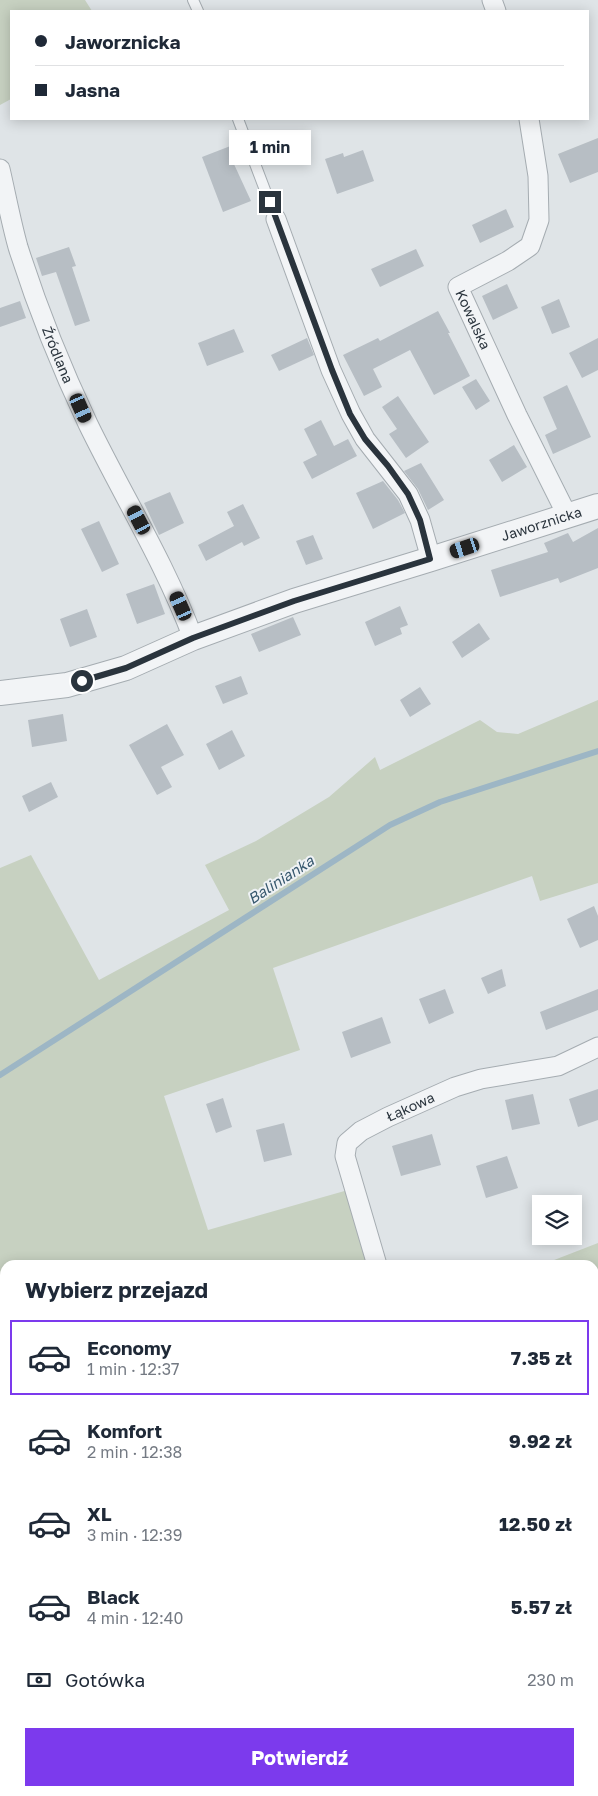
<!DOCTYPE html>
<html lang="pl">
<meta charset="utf-8">
<style>
body{margin:0;font-family:"Golos Text",sans-serif;background:#f6f6f7;color:#1f2937;height:100vh;display:flex;flex-direction:column;font-size:19px;white-space:nowrap}
*{box-sizing:border-box;margin:0}
p{font-size:16px;color:#747a83}
.icon{flex:none;width:28px;height:28px;fill:none;stroke:currentColor;stroke-width:2;stroke-linecap:round;stroke-linejoin:round}
.map{position:relative;flex:1;overflow:hidden}
.details{position:absolute;left:0px;top:1260px;width:599px;height:536px;display:flex;flex-direction:column;background:#fff;border-radius:15px 15px 0 0;box-shadow:0 2px 12px #0003}
.details>*{flex:none}
.top-card{position:absolute;left:10px;top:10px;width:579px;height:110px;border-radius:0px;box-shadow:0 2px 12px #0003;display:grid;align-content:center;height:110px;padding:0 25px;background:#fff}
.controls{position:absolute;left:532px;top:1195px;display:grid;gap:10px}
.controls a{display:grid;place-items:center;width:50px;height:50px;border-radius:0px;background:#fff;box-shadow:0 2px 12px #0003;font-size:25px}
.end{position:absolute;width:22px;height:22px;margin:-11px;border:6px solid #2a343d;background:#fff;box-shadow:0 0 0 2px #fff}
.from{border-radius:50%}
.bubble{position:absolute;height:35px;border-radius:0px;background:#fff;box-shadow:0 2px 12px #0003;font-size:16px;font-weight:700;line-height:35px;text-align:center}
.car{position:absolute;width:15px;height:30px;margin:-15px -8px;border-radius:6px;box-shadow:0 0 4px 1px #0007;background:linear-gradient(#222 24%,#8ab4d8 0 40%,#222 0 76%,#8ab4d8 0 86%,#222 0)}
.top-card b{display:flex;align-items:center;gap:18px;height:48px;font-size:19px}
.top-card b+b{border-top:1px solid #e0e1e3}
.top-card i{width:12px;height:12px;background:#1f2937}
ul{padding:0;list-style:none}
li{display:flex;align-items:center;gap:15px;height:75px;margin:0 10px 8px;padding:0 15px;border:2px solid transparent;border-radius:0px}
li div{flex:1}
li b{display:block;font-size:19px}
li em{font-style:normal;font-weight:700}
li.on{border-color:#7c3aed}
li>.icon{width:45px;height:45px;stroke-width:1.5}
h2{padding:0 25px;font-size:22px;line-height:60px}
.pay{display:flex;align-items:center;gap:12px;height:55px;padding:0 25px;font-size:19px}
.pay p{margin-inline-start:auto}
.cta{display:flex;gap:10px;margin-top:auto;padding:10px 25px}
.cta a{flex:1;height:58px;border-radius:0px;background:#7c3aed;color:#fff;font-size:20px;font-weight:700;line-height:58px;text-align:center}
.map>svg:first-child{display:block}
.green{fill:#c7d1c1}
.lines{fill:none;stroke-linecap:round;stroke-linejoin:round}
.stream{stroke:#9db6c5;stroke-width:6}
.building{fill:#b7bec4}
.service-casing{stroke:#a5acb1;stroke-width:12}
.minor-casing{stroke:#a5acb1;stroke-width:21}
.tertiary-casing{stroke:#a5acb1;stroke-width:26}
.service{stroke:#f2f4f6;stroke-width:10}
.minor{stroke:#f2f4f6;stroke-width:19}
.tertiary{stroke:#f2f4f6;stroke-width:24}
.route{stroke:#2a343d;stroke-width:6}
.labels{text-anchor:middle;stroke-width:4;stroke-linejoin:round;paint-order:stroke}
.street-label{font-size:14px;fill:#2a343d;stroke:#eff2f5}
.water-label{font-size:15px;font-style:italic;fill:#37586e;stroke:#eff2f5}
</style>
<div class="map">
<svg width="598" height="1796" viewBox="0 0 598 1796">
<rect width="100%" height="100%" fill="#dfe4e7"/>
<path class="green" d="M0,0H85L92,11H11V99L0,105Z
M598,700V883L540,901L532,876L273,968L300,1050L164,1096L208,1230L348,1190L370,1265H5V1737L0,1738V868L31,855L99,980L229,910L205,865L256,841L329,797L375,757L380,770L480,720L497,732L518,734Z
M598,1243V1397L594,1399V1265H550L549,1262Z
M187,1791H328L327,1796H187Z"/>
<g class="lines">
<path class="stream" d="M0,1075L390,825L440,802L598,751"/>
</g>
<path class="building" d="M598,138V172L570,183L558,154Z
M233,145L239,160L233,162L251,201L223,212L202,157Z
M363,150L374,181L337,194L325,159L343,153L344,157Z
M506,209L514,227L480,243L472,225Z
M69,247L76,266L72,267L90,321L75,326L56,272L42,276L36,258Z
M416,249L424,266L380,287L371,269Z
M507,284L518,308L493,320L482,296Z
M559,299L570,327L552,334L541,307Z
M20,301L26,318L0,327V308Z
M438,311L450,333H448L470,376L434,395L410,350L373,369L382,387L364,396L343,355L378,338L380,341Z
M234,329L244,352L207,366L198,343Z
M307,338L314,355L279,371L271,355Z
M598,338V370L582,378L569,353Z
M476,379L490,401L476,410L462,387Z
M567,385L591,437L553,454L545,435L557,429L543,397Z
M398,396L429,442L406,458L389,434L397,429L382,407Z
M321,420L334,446L348,439L357,456L312,479L303,462L317,455L304,429Z
M514,445L527,467L502,482L489,460Z
M421,463L444,500L428,510L418,489L404,471Z
M383,481L398,500L405,513L373,529L356,493Z
M170,492L184,523L159,535L144,503Z
M243,504L260,538L244,546L242,542L206,561L198,545L234,526L227,512Z
M99,521L119,564L102,572L81,529Z
M598,528V568L560,583L558,578L500,597L491,570L548,552L544,543L568,533L573,542Z
M313,535L323,559L306,565L296,541Z
M154,584L165,614L137,624L126,594Z
M400,606L408,625L400,628L402,634L375,646L365,622Z
M87,609L97,637L70,647L60,619Z
M293,617L301,635L259,652L251,634Z
M479,623L490,639L462,658L452,642Z
M241,676L248,694L223,704L215,686Z
M420,687L431,704L410,717L400,700Z
M63,714L67,741L32,747L28,720Z
M167,724L184,755L161,767L172,787L157,795L129,745Z
M232,730L245,756L219,770L206,744Z
M51,782L58,797L29,812L22,796Z
M594,906L598,916V940L580,948L567,919Z
M502,969L506,986L488,994L481,978Z
M445,989L454,1013L429,1024L419,999Z
M598,989V1010L546,1030L540,1012Z
M382,1017L391,1043L351,1058L342,1032Z
M598,1089V1120L578,1127L569,1099Z
M533,1094L540,1124L512,1130L505,1100Z
M223,1098L232,1127L216,1133L206,1104Z
M284,1123L292,1155L264,1162L256,1130Z
M432,1134L441,1165L401,1176L392,1146Z
M507,1156L518,1188L486,1198L476,1166Z"/>
<g class="lines">
<g class="service-casing">
<path id="service" d="M193,0L198,11
M238,119L276,219"/>
</g>
<g class="minor-casing">
<g id="minor">
<path d="M492,0L496,11"/>
<path id="s1" d="M529,119L538,176L539,220L530,246L508,261L458,287L517,415L567,515"/>
<path id="s2" d="M0,169C6,195 11,222 18,247C37,307 61,367 88,424C123,496 165,563 193,638"/>
<path d="M276,219L331,370L351,414L365,439L408,494L420,520L431,559"/>
<path id="s3" d="M377,1265L345,1156L347,1143L361,1131L388,1117L455,1087L481,1079L558,1066L598,1047"/>
<path d="M180,1796V1791"/>
</g>
</g>
<g class="tertiary-casing">
<g id="tertiary">
<path id="s4" d="M0,693L67,685L126,668L193,638L294,601L431,559L598,506"/>
<path d="M594,1769L598,1767"/>
<path d="M546,1796L554,1791"/>
</g>
</g>
<use href="#service" class="service"/>
<use href="#minor" class="minor"/>
<use href="#tertiary" class="tertiary"/>
</g>
<g class="lines">
<path class="route" d="M82,681L126,668L193,638L294,601L430,559L420,520L408,494L388,466L365,439L350,414L332,370L270,202"/>
</g>
<g class="labels">
<g class="street-label">
<text dy="5" stroke="none"><textPath href="#s1" startOffset="248">Kowalska</textPath></text>
<text dy="5" stroke="none"><textPath href="#s2" startOffset="195">Źródlana</textPath></text>
<text dy="5" stroke="none"><textPath href="#s4" startOffset="569">Jaworznicka</textPath></text>
<text dy="5" stroke="none"><textPath href="#s3" startOffset="200">Łąkowa</textPath></text>
</g>
<g class="water-label">
<text transform="translate(281 880) rotate(-33)" y="5">Balinianka</text>
</g>
</g>
</svg>
<div class="controls">
<a><svg class="icon" aria-label="layers" viewBox="0 0 24 24"><path d="M12 4l9 5-9 5-9-5zM3 14l9 5 9-5"/></svg></a>
</div>
<i class="end from" style="left:82px;top:681px"></i>
<i class="end" style="left:270px;top:202px"></i>
<div class="bubble" style="left:229px;top:130px;width:82px">1 min</div>
<i class="car" style="left:81px;top:408px;rotate:156deg"></i>
<i class="car" style="left:139px;top:520px;rotate:332deg"></i>
<i class="car" style="left:465px;top:548px;rotate:252deg"></i>
<i class="car" style="left:181px;top:606px;rotate:336deg"></i>
<div class="top-card">
<b><i class="from"></i>Jaworznicka</b>
<b><i></i>Jasna</b>
</div>
<section class="details">
<h2>Wybierz przejazd</h2>
<ul>
<li class="on"><svg class="icon" aria-label="car" viewBox="0 0 24 24"><path d="M5 17H2v-5l4-1 3-4h7l3 4 3 1v5h-3M9 17h6M6 11h13"/><circle cx="7" cy="17" r="2"/><circle cx="17" cy="17" r="2"/></svg><div><b>Economy</b><p>1 min · 12:37</p></div><em>7.35 zł</em></li>
<li><svg class="icon" aria-label="car" viewBox="0 0 24 24"><path d="M5 17H2v-5l4-1 3-4h7l3 4 3 1v5h-3M9 17h6M6 11h13"/><circle cx="7" cy="17" r="2"/><circle cx="17" cy="17" r="2"/></svg><div><b>Komfort</b><p>2 min · 12:38</p></div><em>9.92 zł</em></li>
<li><svg class="icon" aria-label="car" viewBox="0 0 24 24"><path d="M5 17H2v-5l4-1 3-4h7l3 4 3 1v5h-3M9 17h6M6 11h13"/><circle cx="7" cy="17" r="2"/><circle cx="17" cy="17" r="2"/></svg><div><b>XL</b><p>3 min · 12:39</p></div><em>12.50 zł</em></li>
<li><svg class="icon" aria-label="car" viewBox="0 0 24 24"><path d="M5 17H2v-5l4-1 3-4h7l3 4 3 1v5h-3M9 17h6M6 11h13"/><circle cx="7" cy="17" r="2"/><circle cx="17" cy="17" r="2"/></svg><div><b>Black</b><p>4 min · 12:40</p></div><em>5.57 zł</em></li>
</ul>
<div class="pay"><svg class="icon" aria-label="cash" viewBox="0 0 24 24"><path d="M3 7h18v10H3z"/><circle cx="12" cy="12" r="2"/></svg>Gotówka<p>230 m</p></div>
<div class="cta"><a>Potwierdź</a></div>
</section>
</div>
